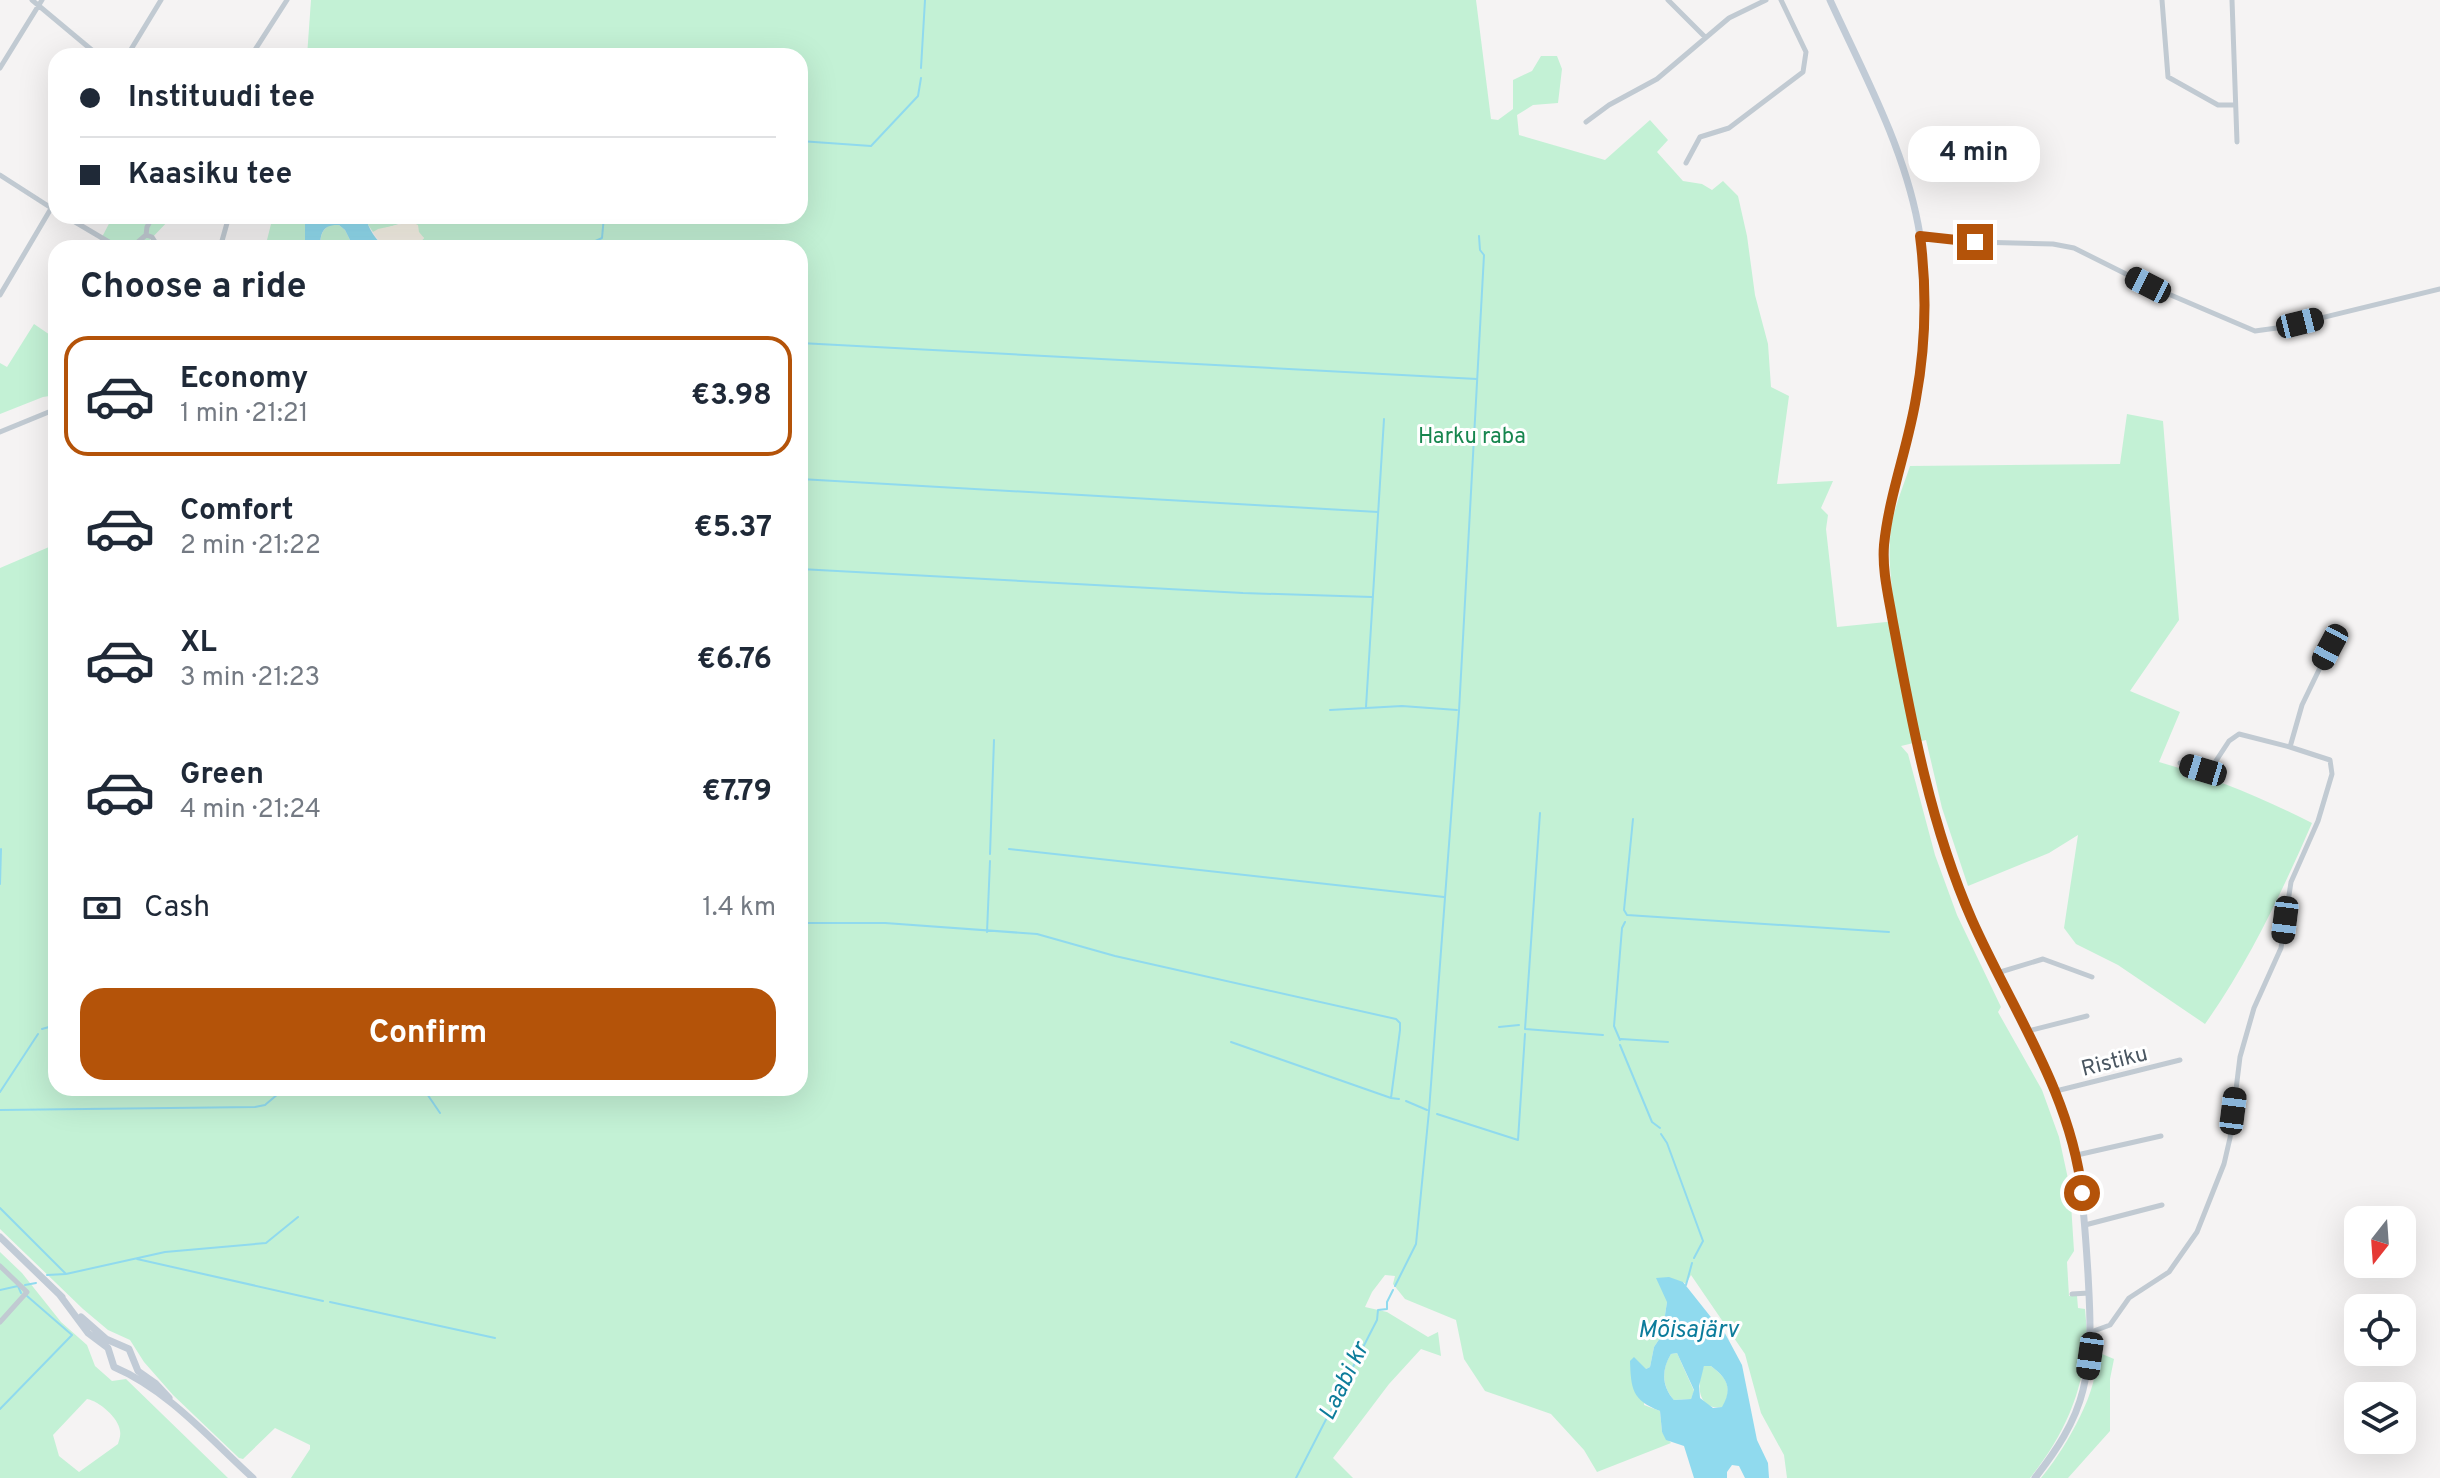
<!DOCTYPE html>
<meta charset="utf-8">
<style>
body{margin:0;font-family:Overpass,sans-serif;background:#f2f2f3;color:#1f2937;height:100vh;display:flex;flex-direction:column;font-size:30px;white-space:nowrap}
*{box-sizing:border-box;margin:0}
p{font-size:26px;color:#747a83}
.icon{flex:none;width:44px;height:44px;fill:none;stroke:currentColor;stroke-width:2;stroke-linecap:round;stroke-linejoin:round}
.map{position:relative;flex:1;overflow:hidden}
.details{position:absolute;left:48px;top:240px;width:760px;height:856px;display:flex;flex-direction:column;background:#fff;border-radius:24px;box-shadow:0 8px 32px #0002}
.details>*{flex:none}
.guide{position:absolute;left:48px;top:48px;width:760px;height:176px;border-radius:24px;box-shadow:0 8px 32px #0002;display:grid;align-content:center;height:176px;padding:0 32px;background:#fff}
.needle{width:52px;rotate:197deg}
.controls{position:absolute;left:2344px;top:1206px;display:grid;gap:16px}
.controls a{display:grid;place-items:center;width:72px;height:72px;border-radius:16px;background:#fff;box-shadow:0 8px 32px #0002;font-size:40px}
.end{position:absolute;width:36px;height:36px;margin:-18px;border:10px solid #b45309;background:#fff;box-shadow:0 0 0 4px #fff}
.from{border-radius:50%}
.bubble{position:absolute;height:56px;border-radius:24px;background:#fff;box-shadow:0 8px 32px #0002;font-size:26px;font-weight:700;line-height:56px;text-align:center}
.car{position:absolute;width:24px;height:48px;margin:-24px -12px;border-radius:10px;box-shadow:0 0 6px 2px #0007;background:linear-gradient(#222 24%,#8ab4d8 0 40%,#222 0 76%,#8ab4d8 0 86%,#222 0)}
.guide b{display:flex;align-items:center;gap:28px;height:76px;font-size:30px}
.guide b+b{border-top:2px solid #e0e1e3}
.guide i{width:20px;height:20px;background:#1f2937}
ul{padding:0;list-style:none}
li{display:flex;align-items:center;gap:24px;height:120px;margin:0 16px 12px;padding:0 16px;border:4px solid transparent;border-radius:24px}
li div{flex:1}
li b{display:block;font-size:30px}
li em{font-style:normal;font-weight:700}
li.active{border-color:#b45309}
li>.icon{width:72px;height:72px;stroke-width:1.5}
h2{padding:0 32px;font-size:36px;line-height:96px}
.pay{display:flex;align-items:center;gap:20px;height:88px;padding:0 32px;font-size:30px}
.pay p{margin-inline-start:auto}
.action{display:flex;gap:16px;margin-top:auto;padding:16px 32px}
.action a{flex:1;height:92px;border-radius:24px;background:#b45309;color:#fff;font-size:32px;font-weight:700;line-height:92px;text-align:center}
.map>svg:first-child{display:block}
.green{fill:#c3f1d5;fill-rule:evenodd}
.sand{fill:#f5f0e5}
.water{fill:#90daee;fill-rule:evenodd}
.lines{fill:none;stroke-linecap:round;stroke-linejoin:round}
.stream{stroke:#90daee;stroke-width:2}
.street{stroke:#c1cad2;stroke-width:5}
.secondary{stroke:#c1cbd6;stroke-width:7}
.route{stroke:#b45309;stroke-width:10}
.labels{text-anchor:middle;stroke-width:6;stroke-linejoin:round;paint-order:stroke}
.park-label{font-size:22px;fill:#17864f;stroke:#fff}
.street-label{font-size:22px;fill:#4a5661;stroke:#fff}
.water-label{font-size:24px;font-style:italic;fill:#0c7c9b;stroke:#fff}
</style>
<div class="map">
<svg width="2440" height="1478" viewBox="0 0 2440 1478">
<rect width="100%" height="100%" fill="#f5f3f3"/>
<path class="green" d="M311,0H1476L1491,119L1498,120L1513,109V80L1532,71L1541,56H1557L1562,69L1558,103L1533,105L1517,115L1519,135L1605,160L1650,120L1668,140L1657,152L1683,181L1702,184L1712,190L1723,181L1738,196L1747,236L1755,295L1768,344L1771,387L1789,396L1777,484L1833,481L1821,508L1828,515L1826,529L1837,627L1896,621C1893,594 1888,566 1890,539C1891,514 1902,490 1910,466L2120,464L2127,414L2163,421L2179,620L2130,691L2180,712L2159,762C2213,777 2262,798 2312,823C2282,892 2249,962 2205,1024L2118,965L2076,944L2064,928L2078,835L2049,853L1968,886L1942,808L1926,740L1901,746L1908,754L1935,855L1957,915L2001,1007L1998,1012L2042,1090L2059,1137L2070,1188L2074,1251L2067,1262L2069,1296H2077L2078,1308L2085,1309L2087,1332L2084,1338L2087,1342C2082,1395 2063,1437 2030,1478H1787L1784,1455L1761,1413L1745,1354L1691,1275L1686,1284L1683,1282L1667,1302L1662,1335L1654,1347L1650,1367L1646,1369L1644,1405L1660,1411L1662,1432L1671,1443L1597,1472L1584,1450L1551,1414L1485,1391L1464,1359L1456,1320L1405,1299L1393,1284L1395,1276L1385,1275L1372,1292L1365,1307L1387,1312L1428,1337L1438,1332L1441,1356L1421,1349L1389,1384L1333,1458L1353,1478H291L310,1449V1445L275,1428L243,1459L239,1458L173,1395L144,1362L130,1340L108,1330L83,1309L0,1229V568L56,544V1088H800V248H414L424,238L402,223L373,232L367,223L366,216H800V56H307Z
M113,216H173L147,243L148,248H122L102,237Z
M273,216H305V248H265Z
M331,224L339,225L345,230L354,248H320C320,237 321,230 331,224Z
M34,324L56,339V395L43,397L0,414V363L7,367Z
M0,1252L22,1273L61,1322L87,1345L95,1366L112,1381L126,1379L228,1478H0ZM87,1399C99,1401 119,1418 120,1431C121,1436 119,1440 118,1444L79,1472L59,1456L53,1435Z
M2095,1351L2114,1359L2110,1379V1431L2068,1478H2041C2063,1452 2104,1385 2095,1351Z
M1677,1353L1694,1391L1691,1399L1674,1400C1662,1387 1661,1369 1671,1354Z
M1704,1366H1711C1727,1378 1733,1388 1723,1407C1697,1411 1696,1384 1704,1366Z"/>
<path class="sand" d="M411,222L418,225L419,232L424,238L414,248C395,248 384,250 373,232L378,229Z"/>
<path class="water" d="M305,216H366C367,228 377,242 387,248H354L345,230L339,225C323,224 320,233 320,248H305Z
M1669,1277L1683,1282L1714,1321L1720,1324L1742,1365L1757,1440L1768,1463L1769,1478H1745L1739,1466L1732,1465L1727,1472V1478H1694L1684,1446L1666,1440L1662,1432L1660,1411C1632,1400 1631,1389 1630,1361L1634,1357L1646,1369L1650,1367L1654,1347L1662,1335L1667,1302L1656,1278ZM1677,1353L1694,1390L1691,1399L1674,1400C1662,1387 1661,1370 1671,1354ZM1704,1366H1711C1727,1378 1733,1388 1722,1407L1713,1408L1700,1398L1699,1386Z"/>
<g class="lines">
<path class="stream" d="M921,68L925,0
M800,141L871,146L918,96L921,78
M580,248L602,238L604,216
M800,343L1477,379
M800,479L1378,512
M800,569L1243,593L1372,597
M1366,707L1384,419
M1330,710L1402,706L1457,710
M1540,813L1525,1029L1603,1035
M1633,819L1624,910L1627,915L1889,932
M1009,849L1444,897
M990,854L994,740
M0,884L1,849
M800,923H885L1037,934L1115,956L1396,1019L1400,1023V1030L1391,1098L1399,1099
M987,932L990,861
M1499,1027L1519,1025
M42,1029L56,1025
M1621,1039L1668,1042
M1620,1040L1614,1026L1622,928L1625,922
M1231,1042L1391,1098
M1620,1045L1652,1122L1660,1128
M423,1088L440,1113
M0,1092L38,1034
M1406,1101L1427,1110
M0,1110L255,1107L265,1105L285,1088
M1437,1114L1518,1140L1525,1034
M1661,1134L1667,1143L1703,1241L1694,1258
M0,1208L66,1274
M137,1259L323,1301
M47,1275L66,1274L165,1252L266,1243L298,1217
M25,1285L36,1283
M1686,1285L1692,1263
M1395,1286L1416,1244L1429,1111L1459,711L1484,255L1480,250L1479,236
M0,1290L18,1286L21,1293
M330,1302L495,1338
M0,1409L72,1335L27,1296
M1296,1478L1377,1320L1378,1310L1387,1309V1302L1393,1290"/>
<path class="street" d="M32,0L99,56
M1668,0L1705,37
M2162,0L2168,77L2218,105H2235
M2232,0L2237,142
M127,56L161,0
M251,56L287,0
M0,68L42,0
M1586,122L1609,105L1657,79L1729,18L1766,0
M1686,163L1700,137L1729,128L1803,72L1806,52L1781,0
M0,175L56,211
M65,216L119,248
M153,216L147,227L146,235L152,237L159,248
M1920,236L1975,242L2053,244L2074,248L2152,287L2255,331L2284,327L2440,289
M131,248L146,235
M220,248L229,216
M0,295L56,200
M0,432L56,409
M2180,763L2210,770L2229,741L2239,734L2290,747
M1997,973L2043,959L2092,977
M2028,1031L2087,1016
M2056,1091L2180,1060
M2077,1155L2161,1136
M2085,1225L2162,1205
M0,1266L27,1292L0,1322
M2072,1294L2089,1293
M2091,1332L2110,1325L2129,1298L2169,1272L2197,1232L2224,1164L2230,1138L2240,1057L2254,1008L2281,948L2291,882L2318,821L2332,774L2330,760L2290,747L2302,705L2330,647"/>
<path class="secondary" d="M1830,0C1863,72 1903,145 1918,224C1929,279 1926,339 1917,394C1907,458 1877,520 1887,585C1901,684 1925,793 1959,887C1985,958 2027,1022 2056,1091C2081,1150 2084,1211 2088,1274C2090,1313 2093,1351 2083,1390C2075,1423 2056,1451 2035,1478
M0,1237L62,1297
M59,1294L88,1333L108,1348L114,1367C168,1390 210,1439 253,1478
M81,1317L106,1339L129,1349L138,1371L155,1383L169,1398"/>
</g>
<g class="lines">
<path class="route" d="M1975,242L1920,236C1927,290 1926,344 1916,398C1908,447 1889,495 1884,545C1882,569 1888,594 1892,617C1911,719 1930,825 1972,920C2012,1010 2071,1093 2082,1193"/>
</g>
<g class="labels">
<g class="park-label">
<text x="1472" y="443">Harku raba</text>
</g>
<g class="street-label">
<text transform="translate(2114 1060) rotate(-14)" y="8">Ristiku</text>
</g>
<g class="water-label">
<text x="1688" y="1337">Mõisajärv</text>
<text transform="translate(1343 1381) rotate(-64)" y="8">Laabi kr</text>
</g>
</g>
</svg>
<div class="controls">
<a><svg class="needle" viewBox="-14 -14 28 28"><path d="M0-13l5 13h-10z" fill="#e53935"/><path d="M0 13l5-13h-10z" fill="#747a83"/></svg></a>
<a><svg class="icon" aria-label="locate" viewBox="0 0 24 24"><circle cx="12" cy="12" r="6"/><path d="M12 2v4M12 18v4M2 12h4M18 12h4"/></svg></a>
<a><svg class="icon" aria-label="layers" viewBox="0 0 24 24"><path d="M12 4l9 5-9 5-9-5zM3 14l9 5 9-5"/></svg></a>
</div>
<i class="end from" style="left:2082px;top:1193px"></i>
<i class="end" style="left:1975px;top:242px"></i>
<div class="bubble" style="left:1908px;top:126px;width:132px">4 min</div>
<i class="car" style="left:2148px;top:285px;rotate:297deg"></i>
<i class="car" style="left:2300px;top:323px;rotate:76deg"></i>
<i class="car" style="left:2330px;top:647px;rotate:208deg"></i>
<i class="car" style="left:2203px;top:770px;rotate:287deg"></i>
<i class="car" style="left:2285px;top:920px;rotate:187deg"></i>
<i class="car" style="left:2233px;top:1111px;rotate:7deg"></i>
<i class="car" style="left:2090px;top:1356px;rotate:188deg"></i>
<div class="guide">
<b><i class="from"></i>Instituudi tee</b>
<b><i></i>Kaasiku tee</b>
</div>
<section class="details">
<h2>Choose a ride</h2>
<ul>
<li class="active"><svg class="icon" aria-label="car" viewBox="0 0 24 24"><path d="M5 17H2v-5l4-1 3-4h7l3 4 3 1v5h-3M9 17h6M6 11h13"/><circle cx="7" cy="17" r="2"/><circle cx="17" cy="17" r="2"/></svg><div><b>Economy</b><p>1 min · 21:21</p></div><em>€3.98</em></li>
<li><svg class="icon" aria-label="car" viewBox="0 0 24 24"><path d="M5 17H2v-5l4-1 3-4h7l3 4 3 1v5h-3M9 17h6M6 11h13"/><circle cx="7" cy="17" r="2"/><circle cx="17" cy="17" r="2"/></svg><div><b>Comfort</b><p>2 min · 21:22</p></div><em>€5.37</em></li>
<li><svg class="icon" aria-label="car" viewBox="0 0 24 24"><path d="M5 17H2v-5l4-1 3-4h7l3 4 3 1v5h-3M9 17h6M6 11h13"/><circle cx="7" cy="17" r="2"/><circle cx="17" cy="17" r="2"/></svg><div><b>XL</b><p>3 min · 21:23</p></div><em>€6.76</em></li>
<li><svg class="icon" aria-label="car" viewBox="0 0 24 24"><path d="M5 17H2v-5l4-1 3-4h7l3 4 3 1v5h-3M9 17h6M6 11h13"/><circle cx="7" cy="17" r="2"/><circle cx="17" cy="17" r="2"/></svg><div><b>Green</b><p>4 min · 21:24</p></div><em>€7.79</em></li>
</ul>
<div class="pay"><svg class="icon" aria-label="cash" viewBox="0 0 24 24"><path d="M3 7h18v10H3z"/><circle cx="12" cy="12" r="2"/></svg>Cash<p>1.4 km</p></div>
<div class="action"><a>Confirm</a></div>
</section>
</div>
